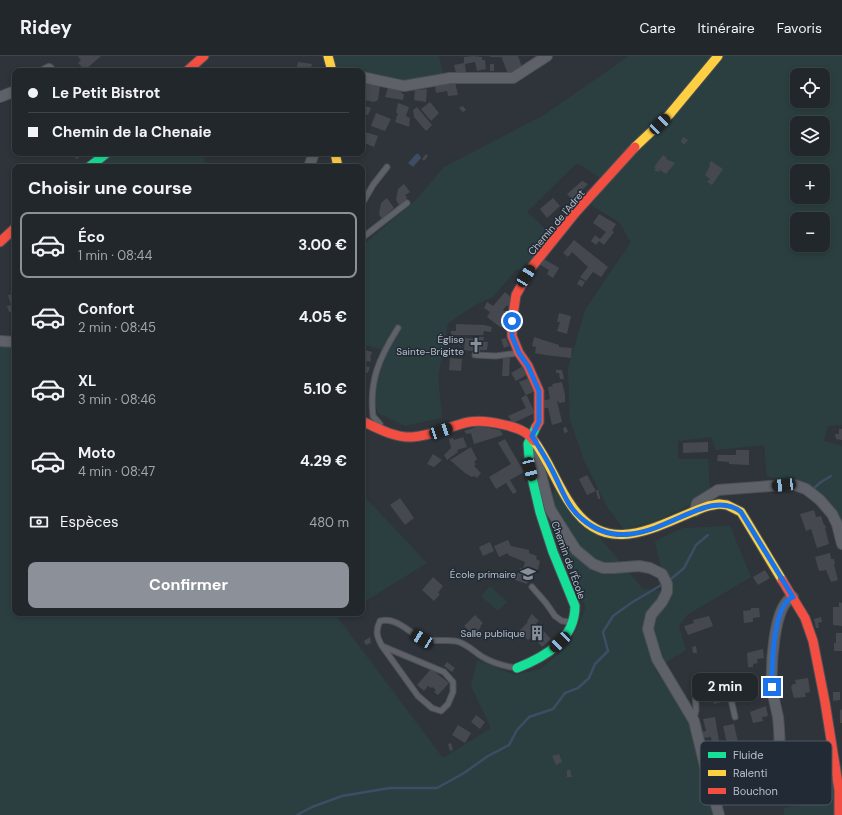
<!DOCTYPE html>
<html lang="fr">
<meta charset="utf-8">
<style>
body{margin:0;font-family:"DM Sans",sans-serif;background:#2e3338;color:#f1f3f6;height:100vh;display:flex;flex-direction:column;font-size:15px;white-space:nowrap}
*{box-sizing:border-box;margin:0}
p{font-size:13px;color:#a2a5a9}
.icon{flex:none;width:22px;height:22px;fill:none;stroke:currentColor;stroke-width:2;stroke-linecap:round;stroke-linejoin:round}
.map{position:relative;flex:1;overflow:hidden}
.side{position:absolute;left:12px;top:108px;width:353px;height:452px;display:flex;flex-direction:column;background:#22272c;border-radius:8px;box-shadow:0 2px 6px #0003,0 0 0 1px #3f4448}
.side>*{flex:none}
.banner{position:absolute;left:12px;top:12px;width:353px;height:88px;border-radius:8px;box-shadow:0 2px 6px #0003,0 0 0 1px #3f4448;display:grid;align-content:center;height:88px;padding:0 16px;background:#22272c}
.fabs{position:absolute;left:790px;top:12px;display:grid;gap:8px}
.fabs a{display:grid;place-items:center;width:40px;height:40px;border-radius:8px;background:#22272c;box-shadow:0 2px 6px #0003,0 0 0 1px #3f4448;font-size:20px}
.end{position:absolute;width:18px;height:18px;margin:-9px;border:5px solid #1a73e8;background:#fff;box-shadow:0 0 0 2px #fff}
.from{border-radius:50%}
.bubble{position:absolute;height:28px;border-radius:8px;background:#22272c;box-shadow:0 2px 6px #0003,0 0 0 1px #3f4448;font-size:13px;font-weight:700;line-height:28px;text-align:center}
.car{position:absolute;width:12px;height:24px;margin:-12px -6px;border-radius:5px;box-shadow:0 0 3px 1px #0007;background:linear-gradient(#222 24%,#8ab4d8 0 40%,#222 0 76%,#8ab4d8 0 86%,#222 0)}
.banner b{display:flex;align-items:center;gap:14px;height:38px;font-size:15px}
.banner b+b{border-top:1px solid #3f4448}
.banner i{width:10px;height:10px;background:#f1f3f6}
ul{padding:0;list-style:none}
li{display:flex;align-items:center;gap:12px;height:66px;margin:0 8px 6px;padding:0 8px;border:2px solid transparent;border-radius:8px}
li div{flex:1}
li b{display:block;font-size:15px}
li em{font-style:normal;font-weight:700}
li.active{border-color:#8c9099}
li>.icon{width:36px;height:36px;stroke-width:1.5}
h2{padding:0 16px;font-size:18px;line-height:48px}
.pay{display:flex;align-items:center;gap:10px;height:44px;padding:0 16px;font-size:15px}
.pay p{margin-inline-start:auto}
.cta{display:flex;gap:8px;margin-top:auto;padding:8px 16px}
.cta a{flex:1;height:46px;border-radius:8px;background:#8c9099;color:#fff;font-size:16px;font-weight:700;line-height:46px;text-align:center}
header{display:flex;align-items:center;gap:24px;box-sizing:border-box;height:56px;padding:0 20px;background:#22272c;border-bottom:1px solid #3f4448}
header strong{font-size:19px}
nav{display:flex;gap:22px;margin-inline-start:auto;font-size:14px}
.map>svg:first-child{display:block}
.green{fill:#2b3f41;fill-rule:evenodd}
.water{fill:#3d4d64}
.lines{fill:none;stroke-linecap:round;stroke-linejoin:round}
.stream{stroke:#3d4d64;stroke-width:2.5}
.building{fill:#45494f}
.lane-casing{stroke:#4c5055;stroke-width:7}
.street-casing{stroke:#4c5055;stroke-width:12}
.fast-casing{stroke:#4c5055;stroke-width:11}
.slow-casing{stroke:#4c5055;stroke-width:11}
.jam-casing{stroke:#4c5055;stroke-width:11}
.lane{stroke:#5e6268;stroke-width:5}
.street{stroke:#5e6268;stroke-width:10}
.fast{stroke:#16e098;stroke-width:9}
.slow{stroke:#ffcf43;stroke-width:9}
.jam{stroke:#f24e42;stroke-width:9}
.route{stroke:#1a73e8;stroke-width:5}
.labels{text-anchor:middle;stroke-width:3;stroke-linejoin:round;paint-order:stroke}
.street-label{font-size:10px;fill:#b9c0ca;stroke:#212a35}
.poi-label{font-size:10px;fill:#b9c0ca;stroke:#212a35;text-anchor:end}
.key{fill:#212a35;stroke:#4f5762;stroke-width:1}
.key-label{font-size:11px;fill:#b9c0ca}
</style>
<header>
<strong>Ridey</strong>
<nav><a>Carte</a><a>Itinéraire</a><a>Favoris</a></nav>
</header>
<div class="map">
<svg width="842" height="759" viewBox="0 0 842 759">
<rect width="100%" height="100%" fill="#2e343a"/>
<path class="green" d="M334,0H439L443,19L408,25L392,24L362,18V15H347L337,13Z
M629,0H842V369L828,370L824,385L842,390V480L811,433L767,420L764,389L716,394L711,381L678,385V403H708L710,434L688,450L653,466L624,473L607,451L584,404L570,364L568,312L585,254L631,186L619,166L591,149L607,127L581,109L576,108L527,156L552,179L523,213L516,214L493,241L475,249L448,267L438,321L442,362L405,370L378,357C370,335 380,316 387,295L362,288V190L417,143L444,111L544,59ZM797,19H823V45H797ZM797,67H823V93H797ZM797,115H823V141H797ZM797,163H823V189H797Z
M114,97H203L206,111H96Z
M0,289L15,290V557H346L338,562L443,702L491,672L471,630L477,604L515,619L540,613L569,589L586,552L544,458L556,430L643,533L666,535L655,485L683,472L730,470L751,521L687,559L679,570L686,594L655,613L692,668L714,759H0Z
M362,438L427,507L362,547Z
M490,530L507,546L498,555L481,540Z
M842,709V759H784V752L811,747Z"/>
<path class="water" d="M416,98H419L421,102L413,111L408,107Z"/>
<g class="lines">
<path class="stream" d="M812,434L821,426L831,420
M671,523L684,512L696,489L708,479
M297,759L312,751L342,740L390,732H437L464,717L488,700L509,689L517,674L529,661L553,653L565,637L578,632L589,622L595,608L608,595L603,576L613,560L631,547L663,528"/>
</g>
<path class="building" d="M79,0H101L85,14L78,7L81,4L78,1Z
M473,0L482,1V4H485L486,13L477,15L475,6L465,8L466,17H456L454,9L464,7V1Z
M490,0H518L522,11L518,13V14L508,18L501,0V1H490Z
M298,6L312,8L310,15H296Z
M490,8H494V15H490Z
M362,25L380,30L378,44L374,46L364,44V41H362Z
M455,26L458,39L448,40L447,35L436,37L435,30Z
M388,32L400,35L404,39L403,44L385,41Z
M427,33L426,46L414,44L415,34Z
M430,46L439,57L431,65L421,53Z
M398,47L409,51L406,60L410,62L409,71L395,66L398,57H396Z
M362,49L371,52L368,59L362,57Z
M463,50L466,54L463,56L459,52Z
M417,51L432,69L426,75L414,61L413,54Z
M376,57L391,63L385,75L371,70Z
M362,75L378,80L374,91L362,86Z
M683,81L688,84L684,89L681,85Z
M72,97H88L76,103Z
M426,98L428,100L424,105L422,103Z
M663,99L667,102L666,103L675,107L666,118L660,114L658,116L654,114L656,112L654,111Z
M711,105L723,113L712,129L707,126L710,123L705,119L710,110L709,109Z
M582,125L588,128L572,144L567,138Z
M404,128L410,136L405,139L407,141L406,144L399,149L396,144L398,133Z
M387,142L394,152L382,163L379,158L381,147Z
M553,142L560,150L547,162L540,153Z
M599,158L616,168L612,175L614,176L604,189L599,185L596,189L591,185L595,179L600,183L606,176L593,167Z
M574,184L608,211L601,221L593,216L586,225L580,221L588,211L572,196L568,201L563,197Z
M544,203L559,212L553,222L547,218L549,214L539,208Z
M580,223L585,226L582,231L577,228Z
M505,236L512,242L509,251L507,249L503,254L510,261L504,272L500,271L487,261L490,256L484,252L487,246L493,250Z
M15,238V255L9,256L7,250L11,249L8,239Z
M559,257L571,260L567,278L557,275L560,266H557Z
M456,268L484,269L492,271L491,276L484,275L483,279H451V275H456Z
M478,281H484L483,286H488L487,294H480V296L464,294L465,282L478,283Z
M534,281L559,289V291L572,292L571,302L545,299L535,297L536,291L532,290Z
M506,282L509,290L504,292L501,283Z
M362,293L372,296L370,302L371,303L370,306L367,305L366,310L370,311L368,317L362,316Z
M450,302L462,303L461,315L449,314Z
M503,302H510L509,320H502Z
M523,310L528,318L516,325L511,317Z
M556,314H562L564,323H560L559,317H556Z
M530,322L536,335L526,339L519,326Z
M562,326L565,339V346L559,347L558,345H557L562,366L552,369L548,352H542V345L550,343L548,331L553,330L552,328Z
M526,339L527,340L535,357L513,367L508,360L526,352L521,342Z
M479,370L500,374L503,379L474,388L471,377L467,378L464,375Z
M566,371L568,376L564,377L563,372Z
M839,373H842V384L836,383L835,378H839Z
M463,381L467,391L457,394L458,396L447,404L444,399L451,392L449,383L453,382L454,384Z
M505,383L524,416L510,424L517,436L513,438L506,427L496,433L489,421L511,408L498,387Z
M708,386V396L683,397V387Z
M471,391L477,403L474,406L476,408L474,410L481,417L477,422L474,420L472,421L465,417L450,404Z
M736,394H749V409L729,408V406L717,405L718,399H736Z
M433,398L442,404L434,411L427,408Z
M587,419L596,435L598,433L600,441V443H598L596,435L587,439L579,423Z
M400,442L414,462L405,469L390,449Z
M814,454L816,461L821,460L824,469H825L826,472H825L829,488L817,492L811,473L806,475L800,458Z
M508,484L511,490L529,494V497L537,500L536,503L540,505L538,514L530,511L528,515H531L527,528L515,524L520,512L523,513L525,506L508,499V497L499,501L494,490Z
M490,486L494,495L483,500L479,491Z
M830,497L831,503H834L835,508L834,509L838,524L831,526L826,514L819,515L815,501Z
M765,514L770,522L758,529L753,521Z
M433,521L443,530L438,537L440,538L434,545L422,534Z
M839,546L842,547V570L833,569V551H839Z
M751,552H759L760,561L753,562V566L744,567L743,555L751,554Z
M532,558L539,565L536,567L551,583L542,591L533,580L528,584L519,575L528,566L527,565Z
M475,559L483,567L480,570L481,571L474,579L464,570Z
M709,560L713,570L688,579L684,570L694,567L693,564Z
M821,561L822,566L818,567L819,572H816L814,563Z
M836,577H842V595H834V587H836Z
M370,581L371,587L366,589L364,585Z
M696,590L697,597H693L692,591Z
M763,593L764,602L757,603L758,607L753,608V611H748L747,597Z
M447,606L455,612L452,616L444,610Z
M431,613L449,627L438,639L434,636L436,634L432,631L431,632L428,630L424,635L417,629Z
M808,622L810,636L805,637L806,641L794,642L791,631L793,628H796L795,624Z
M721,628L725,645L714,648L712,639L711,640V631Z
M833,636H840V644L833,645Z
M766,650L768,660L762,661L763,665L753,667L750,656Z
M840,653L842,654V667H840Z
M476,659L485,666L480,673L471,666Z
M715,661L720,691L713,692L711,681L703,682L702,676L706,675L703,663Z
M734,668L738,686L727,688L723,670Z
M458,669L471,677L465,687L452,679Z
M451,687L453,694L450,695L448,688Z
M559,698L562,706L556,709L552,700Z
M567,714H570L572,721H567Z"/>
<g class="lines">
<g class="lane-casing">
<path id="lane" d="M362,148L373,129L387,111
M362,182L407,147
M475,299L496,300L518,297
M380,368L373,360C369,325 379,302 398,272
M532,531L546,547L555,560L562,565L571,566
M382,590L418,640L432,652L441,655L448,648L453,636V626L444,616L382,590C377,581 375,575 380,565C397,561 408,576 421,582C431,587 444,583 455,585C465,586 473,595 481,600C492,607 503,610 516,612
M694,663L696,654L695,627L705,622L719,621L728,630L735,661"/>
</g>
<g class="street-casing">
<path id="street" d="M45,15L49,13
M362,21L404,30L450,22H513L547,0
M0,41L15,35
M309,111L314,97
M0,285L15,286
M529,391L537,403L550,453L576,494L593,508L603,512H613L639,510L650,512L662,518L667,528V536L662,546L651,559L648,573L657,603L694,665L706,714L719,759
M695,455L697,447L718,434L783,429H795L806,433L820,444L832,458L837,468L842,488
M780,716C780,698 780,679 778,661C776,651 773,641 772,631C771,612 773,548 793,541"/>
</g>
<g class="fast-casing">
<path id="fast" d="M89,111L107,97
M517,612C545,601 575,584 575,550L553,496L540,456L530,413L528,388L536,371"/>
</g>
<g class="slow-casing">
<path id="slow" d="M328,0L332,15
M635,91L669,59L718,0
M335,97L338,111
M534,385C549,405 557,429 571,449C609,506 661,466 708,450L719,448L727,449L741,456L782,524"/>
</g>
<g class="jam-casing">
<path id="jam" d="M187,15L204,0
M0,186L15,172
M362,365C377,372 395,382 412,381C432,380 449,370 469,366C481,364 493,366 505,369C517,372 527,375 534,385
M536,371L539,366V335L528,310L519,297L512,280V265L516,239L531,212L576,156L635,91
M782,524L805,562L813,585L825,646L839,734V759"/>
</g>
<use href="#lane" class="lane"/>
<use href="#street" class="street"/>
<use href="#fast" class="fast"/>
<use href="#slow" class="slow"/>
<use href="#jam" class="jam"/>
</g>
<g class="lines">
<path class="route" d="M512,265V280L519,297L528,310L539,335V366L532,380C539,391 546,402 552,414C561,431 567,451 582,463C641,513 702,424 741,456L793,541C772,549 772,612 772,631"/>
</g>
<defs>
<g id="church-bare" transform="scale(1.2)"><path d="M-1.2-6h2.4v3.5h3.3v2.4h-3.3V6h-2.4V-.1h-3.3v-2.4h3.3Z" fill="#888f98" stroke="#212a35" stroke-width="2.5" paint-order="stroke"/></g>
<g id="school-bare" transform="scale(1.2)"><path d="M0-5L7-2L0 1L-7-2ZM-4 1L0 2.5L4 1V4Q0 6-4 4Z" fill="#888f98" stroke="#212a35" stroke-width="2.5" paint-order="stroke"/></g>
<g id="building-bare" transform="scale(1.2)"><path d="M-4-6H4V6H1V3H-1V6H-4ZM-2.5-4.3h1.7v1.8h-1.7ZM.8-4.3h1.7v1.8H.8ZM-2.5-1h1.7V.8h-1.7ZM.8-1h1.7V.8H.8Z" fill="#888f98" stroke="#212a35" stroke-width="2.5" paint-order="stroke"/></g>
</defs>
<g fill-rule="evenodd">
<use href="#church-bare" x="476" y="289"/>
<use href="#school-bare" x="528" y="518"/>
<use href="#building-bare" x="537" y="577"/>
</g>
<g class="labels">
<g class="street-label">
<text transform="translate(556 166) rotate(-50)" y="4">Chemin de l'Adret</text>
<text transform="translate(569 504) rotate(70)" y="4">Chemin de l'École</text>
</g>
<g class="poi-label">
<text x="464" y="287">Église<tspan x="464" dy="12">Sainte-Brigitte</tspan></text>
<text x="516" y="522">École primaire</text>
<text x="525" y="581">Salle publique</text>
</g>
</g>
<rect x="700" y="685" width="132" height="64" rx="6" class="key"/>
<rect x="708" y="696" width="18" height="6" fill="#16e098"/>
<rect x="708" y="714" width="18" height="6" fill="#ffcf43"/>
<rect x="708" y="732" width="18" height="6" fill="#f24e42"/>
<g class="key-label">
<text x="733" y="703">Fluide</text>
<text x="733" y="721">Ralenti</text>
<text x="733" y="739">Bouchon</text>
</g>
</svg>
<div class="fabs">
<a><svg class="icon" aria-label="locate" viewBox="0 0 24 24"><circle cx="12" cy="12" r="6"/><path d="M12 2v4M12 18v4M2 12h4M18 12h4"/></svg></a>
<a><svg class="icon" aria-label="layers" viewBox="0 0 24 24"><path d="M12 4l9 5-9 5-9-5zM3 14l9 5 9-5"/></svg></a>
<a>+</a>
<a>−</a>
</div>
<i class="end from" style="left:512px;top:265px"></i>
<i class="end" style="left:772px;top:631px"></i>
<div class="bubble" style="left:692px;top:617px;width:66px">2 min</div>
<i class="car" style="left:660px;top:68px;rotate:46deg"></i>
<i class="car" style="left:526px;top:220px;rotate:32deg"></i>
<i class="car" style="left:441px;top:375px;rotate:71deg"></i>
<i class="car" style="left:530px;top:413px;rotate:167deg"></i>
<i class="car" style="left:784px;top:429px;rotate:264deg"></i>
<i class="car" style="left:422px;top:583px;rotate:302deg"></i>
<i class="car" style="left:560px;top:586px;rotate:226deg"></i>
<div class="banner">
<b><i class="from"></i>Le Petit Bistrot</b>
<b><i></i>Chemin de la Chenaie</b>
</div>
<section class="side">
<h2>Choisir une course</h2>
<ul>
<li class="active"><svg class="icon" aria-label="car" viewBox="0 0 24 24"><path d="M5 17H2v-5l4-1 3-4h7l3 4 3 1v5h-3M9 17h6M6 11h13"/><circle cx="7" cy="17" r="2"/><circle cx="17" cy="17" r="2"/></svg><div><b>Éco</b><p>1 min · 08:44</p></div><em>3.00 €</em></li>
<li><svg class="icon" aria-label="car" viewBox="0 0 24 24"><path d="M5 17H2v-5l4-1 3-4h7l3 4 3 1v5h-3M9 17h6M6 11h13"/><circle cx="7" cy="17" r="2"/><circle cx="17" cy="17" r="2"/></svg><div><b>Confort</b><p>2 min · 08:45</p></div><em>4.05 €</em></li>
<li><svg class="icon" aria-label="car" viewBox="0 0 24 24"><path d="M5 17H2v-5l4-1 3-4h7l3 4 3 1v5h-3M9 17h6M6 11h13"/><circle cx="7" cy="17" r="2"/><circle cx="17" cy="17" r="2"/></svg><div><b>XL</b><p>3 min · 08:46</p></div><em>5.10 €</em></li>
<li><svg class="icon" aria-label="car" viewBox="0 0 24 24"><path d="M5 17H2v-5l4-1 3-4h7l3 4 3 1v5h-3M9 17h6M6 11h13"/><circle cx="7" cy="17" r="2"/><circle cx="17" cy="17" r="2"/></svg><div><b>Moto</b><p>4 min · 08:47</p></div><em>4.29 €</em></li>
</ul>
<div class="pay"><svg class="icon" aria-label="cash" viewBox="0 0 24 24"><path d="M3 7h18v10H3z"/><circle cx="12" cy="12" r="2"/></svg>Espèces<p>480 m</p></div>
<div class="cta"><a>Confirmer</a></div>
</section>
</div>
